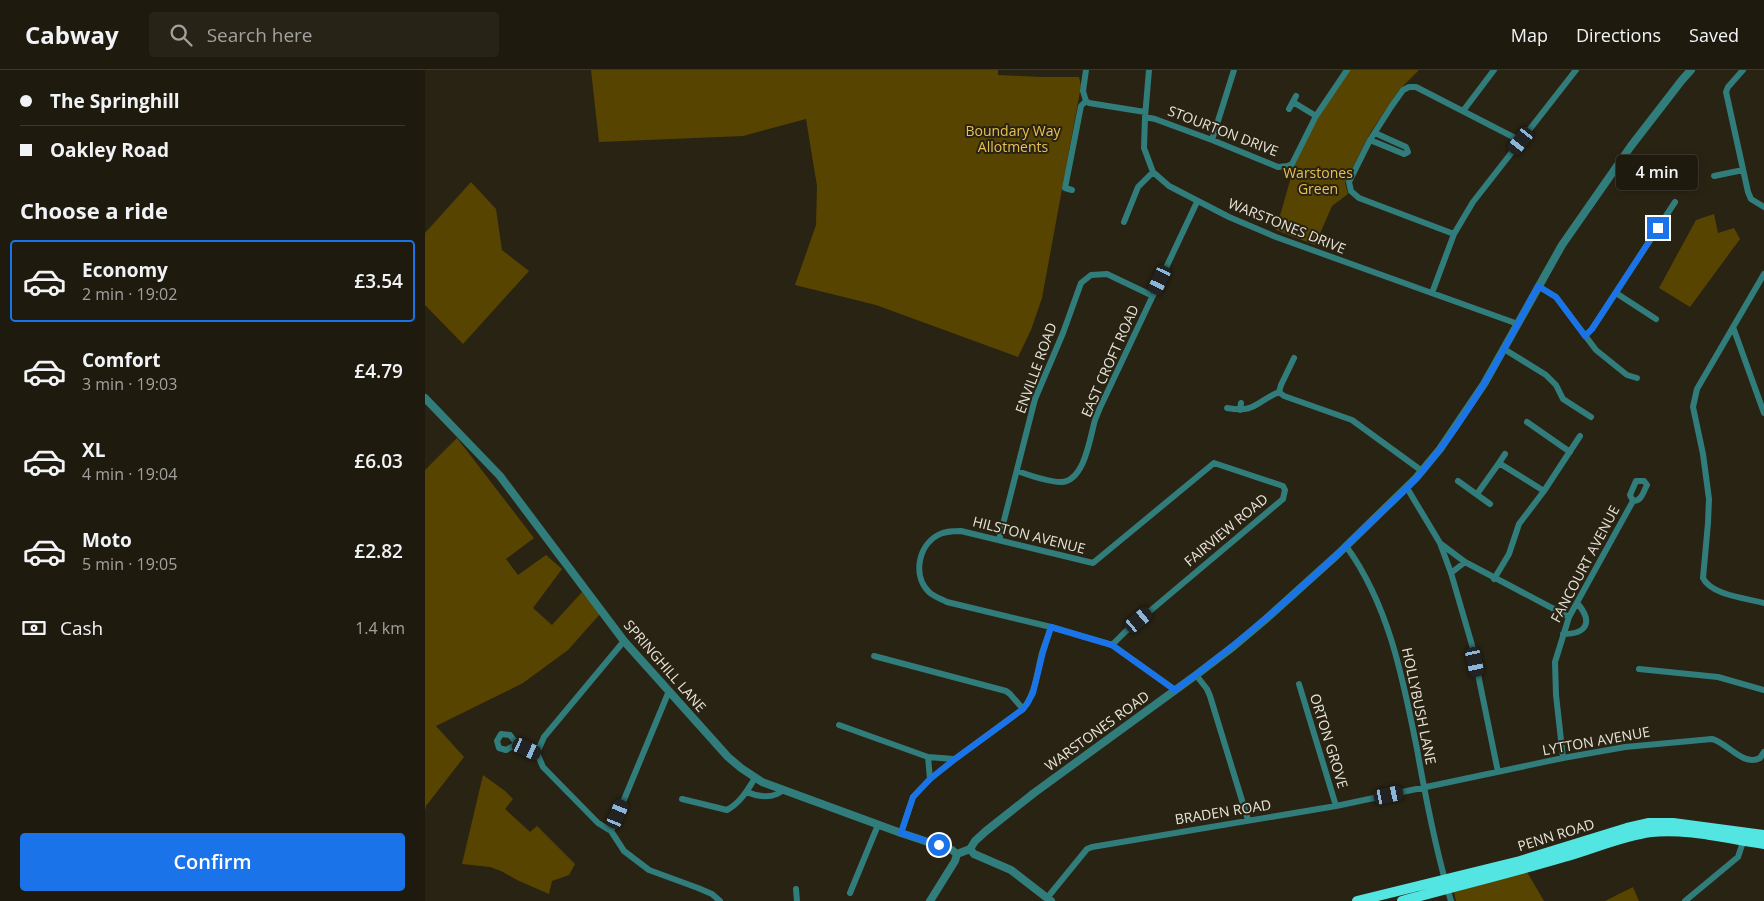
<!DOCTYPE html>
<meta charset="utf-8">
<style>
body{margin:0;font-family:"Open Sans",sans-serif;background:#272317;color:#f1f3f6;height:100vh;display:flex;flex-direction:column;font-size:19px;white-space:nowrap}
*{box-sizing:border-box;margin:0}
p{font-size:16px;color:#a1a19e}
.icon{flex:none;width:28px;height:28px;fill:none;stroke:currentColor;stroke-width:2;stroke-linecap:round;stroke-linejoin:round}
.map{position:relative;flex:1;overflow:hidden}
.side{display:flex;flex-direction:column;background:#1f1a0e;width:425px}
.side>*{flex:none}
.banner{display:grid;align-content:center;height:110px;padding:0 20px;background:#1f1a0e}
.end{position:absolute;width:22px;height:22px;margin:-11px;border:6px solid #1a73e8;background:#fff;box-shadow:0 0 0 2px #fff}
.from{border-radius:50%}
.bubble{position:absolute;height:35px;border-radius:5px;background:#1f1a0e;box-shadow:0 2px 8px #0003,0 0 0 1px #3c382e;font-size:16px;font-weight:600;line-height:35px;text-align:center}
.car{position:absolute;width:15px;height:30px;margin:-15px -8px;border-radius:6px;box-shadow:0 0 4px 1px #0007;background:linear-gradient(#222 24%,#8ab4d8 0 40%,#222 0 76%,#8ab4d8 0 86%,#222 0)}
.banner b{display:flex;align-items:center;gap:18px;height:48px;font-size:19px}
.banner b+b{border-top:1px solid #3c382e}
.banner i{width:12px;height:12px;background:#f1f3f6}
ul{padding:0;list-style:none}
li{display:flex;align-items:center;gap:15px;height:82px;margin:0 10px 8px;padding:0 10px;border:2px solid transparent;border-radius:5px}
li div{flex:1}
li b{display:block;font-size:19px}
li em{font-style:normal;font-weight:600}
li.active{border-color:#1a73e8}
li>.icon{width:45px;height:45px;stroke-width:1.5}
h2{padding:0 20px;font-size:22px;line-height:60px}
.pay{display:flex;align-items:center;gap:12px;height:55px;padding:0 20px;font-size:19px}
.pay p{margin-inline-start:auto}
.action{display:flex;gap:10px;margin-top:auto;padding:10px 20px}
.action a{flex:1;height:58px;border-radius:5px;background:#1a73e8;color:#fff;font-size:20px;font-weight:600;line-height:58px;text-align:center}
header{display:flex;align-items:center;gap:30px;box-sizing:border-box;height:70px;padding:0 25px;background:#1f1a0e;border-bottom:1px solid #3c382e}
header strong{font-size:24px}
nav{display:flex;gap:28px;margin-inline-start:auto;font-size:18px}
.search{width:350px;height:45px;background:#272317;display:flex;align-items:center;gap:12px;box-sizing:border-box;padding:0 18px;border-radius:5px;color:#a1a19e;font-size:19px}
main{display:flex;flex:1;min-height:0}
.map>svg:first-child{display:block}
.green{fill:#584401}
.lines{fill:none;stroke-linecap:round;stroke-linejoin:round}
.minor{stroke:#317d7b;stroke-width:6}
.tertiary{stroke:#317d7b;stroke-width:8}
.trunk{stroke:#53e5e1;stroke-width:10}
.route{stroke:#1a73e8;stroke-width:6}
.labels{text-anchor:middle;stroke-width:4;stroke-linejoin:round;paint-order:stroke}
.park-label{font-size:14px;fill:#e9c151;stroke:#292313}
.street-label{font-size:14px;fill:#e8e4da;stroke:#292313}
</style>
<header>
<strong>Cabway</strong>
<div class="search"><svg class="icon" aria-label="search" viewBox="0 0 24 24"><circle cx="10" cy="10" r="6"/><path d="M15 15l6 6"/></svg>Search here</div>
<nav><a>Map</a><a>Directions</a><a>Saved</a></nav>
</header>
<main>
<section class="side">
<div class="banner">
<b><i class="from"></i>The Springhill</b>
<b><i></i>Oakley Road</b>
</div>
<h2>Choose a ride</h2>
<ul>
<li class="active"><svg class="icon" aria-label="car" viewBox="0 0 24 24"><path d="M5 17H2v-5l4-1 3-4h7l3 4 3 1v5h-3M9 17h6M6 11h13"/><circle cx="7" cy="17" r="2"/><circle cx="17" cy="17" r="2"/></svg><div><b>Economy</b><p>2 min · 19:02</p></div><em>£3.54</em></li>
<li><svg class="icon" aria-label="car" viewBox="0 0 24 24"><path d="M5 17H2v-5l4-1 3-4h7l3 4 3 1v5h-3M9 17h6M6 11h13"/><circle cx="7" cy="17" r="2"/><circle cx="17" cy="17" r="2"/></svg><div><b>Comfort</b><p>3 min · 19:03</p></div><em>£4.79</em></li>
<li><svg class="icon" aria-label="car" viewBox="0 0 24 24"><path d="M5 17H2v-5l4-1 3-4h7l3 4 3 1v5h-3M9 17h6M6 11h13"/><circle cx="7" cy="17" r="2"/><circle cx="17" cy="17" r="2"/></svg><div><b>XL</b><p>4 min · 19:04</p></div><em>£6.03</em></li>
<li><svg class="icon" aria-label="car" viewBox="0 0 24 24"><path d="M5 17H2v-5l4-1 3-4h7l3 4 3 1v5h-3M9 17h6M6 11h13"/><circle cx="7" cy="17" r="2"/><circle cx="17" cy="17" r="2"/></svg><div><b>Moto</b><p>5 min · 19:05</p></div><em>£2.82</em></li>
</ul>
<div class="pay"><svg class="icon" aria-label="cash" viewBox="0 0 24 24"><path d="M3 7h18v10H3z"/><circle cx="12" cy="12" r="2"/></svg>Cash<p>1.4 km</p></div>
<div class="action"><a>Confirm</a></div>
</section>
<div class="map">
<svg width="1339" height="831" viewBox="0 0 1339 831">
<rect width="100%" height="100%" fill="#292313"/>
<path class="green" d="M166,0H573V5L616,7H654L656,16L617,228L606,260L593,287L451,235L370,215L391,155L392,116L381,49L318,66L174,72Z
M925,0H994L974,20L945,63L920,113L923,124L907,136L890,175L851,160L866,107L856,101L869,96L893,48Z
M46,112L71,139L77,180L104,201L38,274L0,235V163Z
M1289,144L1293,163L1309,158L1315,169L1265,237L1234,218L1271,150Z
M32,368L109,468L81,489L93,505L121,485L137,499L108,538L127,555L157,522L175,544L143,580L98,613L11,656L39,687L1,736L0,741V400Z
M58,705L80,721L88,729L80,739L105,762L112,756L150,794L144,805L127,811L124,824L92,810L76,801L65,797L37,794Z
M1102,802L1119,831H1031L1029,822Z
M1208,817L1214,831H1180Z"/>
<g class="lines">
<path class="minor" d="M724,0L720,47L719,78L728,102L744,116L804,147L851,167L1093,254
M1318,0L1303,17L1301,22L1323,122L1326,129L1339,137
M661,31L664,33L720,42
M661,31L658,21L661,0
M868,32L891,46
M864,39L871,26
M1038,41L1069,0
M720,47L730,49L787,70L853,97L863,96L867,94L891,46L922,0
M787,70L809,0
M945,70L979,84L983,82L981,77L950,63
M1289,106L1318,100
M647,120L640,118L656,36L661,31
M699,152L713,117L728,102
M1029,164L934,128L926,121L924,112L945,70L966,37L978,20L984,17H991L1096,71
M1339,204L1272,319L1268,337L1278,384L1284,429L1283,453L1278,508C1286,525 1321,528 1339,533
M1113,216L1131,227L1171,280L1202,305L1212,308
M1007,223L1029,164L1048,132L1151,0
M1191,223L1231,249
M1308,257L1339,343
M1160,266L1167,259L1250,132
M1079,279L1121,305L1131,315L1138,329L1166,347
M869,288L856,315L854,322L859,326L927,350L997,401
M802,338C832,343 830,332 854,322
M815,340L816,333
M1102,352L1145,382
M1074,393L1080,384
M592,401C604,405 625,413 637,412C660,410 665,367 670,350C673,342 677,333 681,325L772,132
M1033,411L1065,434
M982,418L1015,473L1026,503L1047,575L1073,702
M1052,424L1074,393L1119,421
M574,470L610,329L638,263L656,213L666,205L682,204L728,226
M1016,474L1040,492L1144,547
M921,476C964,535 978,609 992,679C1001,730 1011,782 1026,831
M1026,503L1040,492
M1069,509L1084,484L1094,454L1119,421L1155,366
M1138,564C1162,564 1168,552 1153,534
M199,571L119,667L112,683L118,697L173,753L186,761L244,621
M687,575L700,562L858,429L860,420L858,416L789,393L668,493L536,461C528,461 520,461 513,465C493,476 487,507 505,523C510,527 516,529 522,532L626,557L687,575L750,620
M449,586L581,621L585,624L598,639
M1214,599L1293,607L1339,620
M771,605L782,619L785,626L823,750
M874,614L911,736
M414,655L503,687
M92,674L81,680L74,678L72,671L76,664L85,665L92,674L112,683
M1138,688L1131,625L1130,592L1144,547L1208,431C1217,431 1218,422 1222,415L1219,411H1211L1205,425L1208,431
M505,709L503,687L529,689
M322,722C333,727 349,729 358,720
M257,729L302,740C315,733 322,721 330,708
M186,761L199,781L224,800L273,818L287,824L295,831
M476,763L488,727L505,709L530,689L598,639C611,623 612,602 617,583C620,574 623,566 626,557
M371,819L372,831
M425,823L453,755
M622,828L662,779L667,777L911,736L1138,688L1200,677L1287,669C1303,673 1318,697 1335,688L1339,682
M1260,831L1313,787L1319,769"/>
<path class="tertiary" d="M0,328L75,406L199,571L303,687L316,698L337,712L476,763L527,780L532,784
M545,779L549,784L586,800L626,831
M505,831L530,791L532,784L545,779L550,771L561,761L609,723L771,605L809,576L841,549L912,485L991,408L1015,379L1059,314L1137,175L1206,76L1257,10L1266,0"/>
<path class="trunk" d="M932,831L1095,791L1202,758L1224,753H1248L1339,765
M977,831C1031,816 1085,803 1139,787C1168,779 1196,766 1226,762C1262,758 1303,769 1339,774"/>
</g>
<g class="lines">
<path class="route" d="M514,775L476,763L488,727L505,709L530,689L598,639L602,634L608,623L618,582L626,557L687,575L750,620C818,571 880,516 940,458C959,439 980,422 997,402C1044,346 1079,281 1113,216L1131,227L1160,266L1167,259L1233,158"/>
</g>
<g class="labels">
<g class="park-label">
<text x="588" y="66">Boundary Way<tspan x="588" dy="16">Allotments</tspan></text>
<text x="893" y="108">Warstones<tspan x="893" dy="16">Green</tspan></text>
</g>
<g class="street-label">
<text transform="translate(798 61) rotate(21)" y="5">STOURTON DRIVE</text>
<text transform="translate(862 156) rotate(22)" y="5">WARSTONES DRIVE</text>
<text transform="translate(685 291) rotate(-66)" y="5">EAST CROFT ROAD</text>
<text transform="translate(611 298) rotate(-70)" y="5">ENVILLE ROAD</text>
<text transform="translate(801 460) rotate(-40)" y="5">FAIRVIEW ROAD</text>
<text transform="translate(604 465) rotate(14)" y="5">HILSTON AVENUE</text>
<text transform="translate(1160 494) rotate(-62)" y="5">FANCOURT AVENUE</text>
<text transform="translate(240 596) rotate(49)" y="5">SPRINGHILL LANE</text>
<text transform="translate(994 636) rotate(78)" y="5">HOLLYBUSH LANE</text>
<text transform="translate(672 661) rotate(-36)" y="5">WARSTONES ROAD</text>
<text transform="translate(904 671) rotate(73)" y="5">ORTON GROVE</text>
<text transform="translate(1171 671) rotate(-10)" y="5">LYTTON AVENUE</text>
<text transform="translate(798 742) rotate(-9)" y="5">BRADEN ROAD</text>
<text transform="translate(1131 765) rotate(-17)" y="5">PENN ROAD</text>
</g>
</g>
</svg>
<i class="end from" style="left:514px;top:775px"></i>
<i class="end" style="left:1233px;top:158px"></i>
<div class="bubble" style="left:1191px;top:85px;width:82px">4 min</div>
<i class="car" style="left:1096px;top:71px;rotate:219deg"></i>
<i class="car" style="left:735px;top:210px;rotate:205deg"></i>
<i class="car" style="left:714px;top:550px;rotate:50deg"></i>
<i class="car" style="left:1050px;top:592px;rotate:168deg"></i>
<i class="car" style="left:102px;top:679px;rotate:115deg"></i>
<i class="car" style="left:964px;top:725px;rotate:78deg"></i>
<i class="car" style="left:193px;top:744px;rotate:23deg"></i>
</div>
</main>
